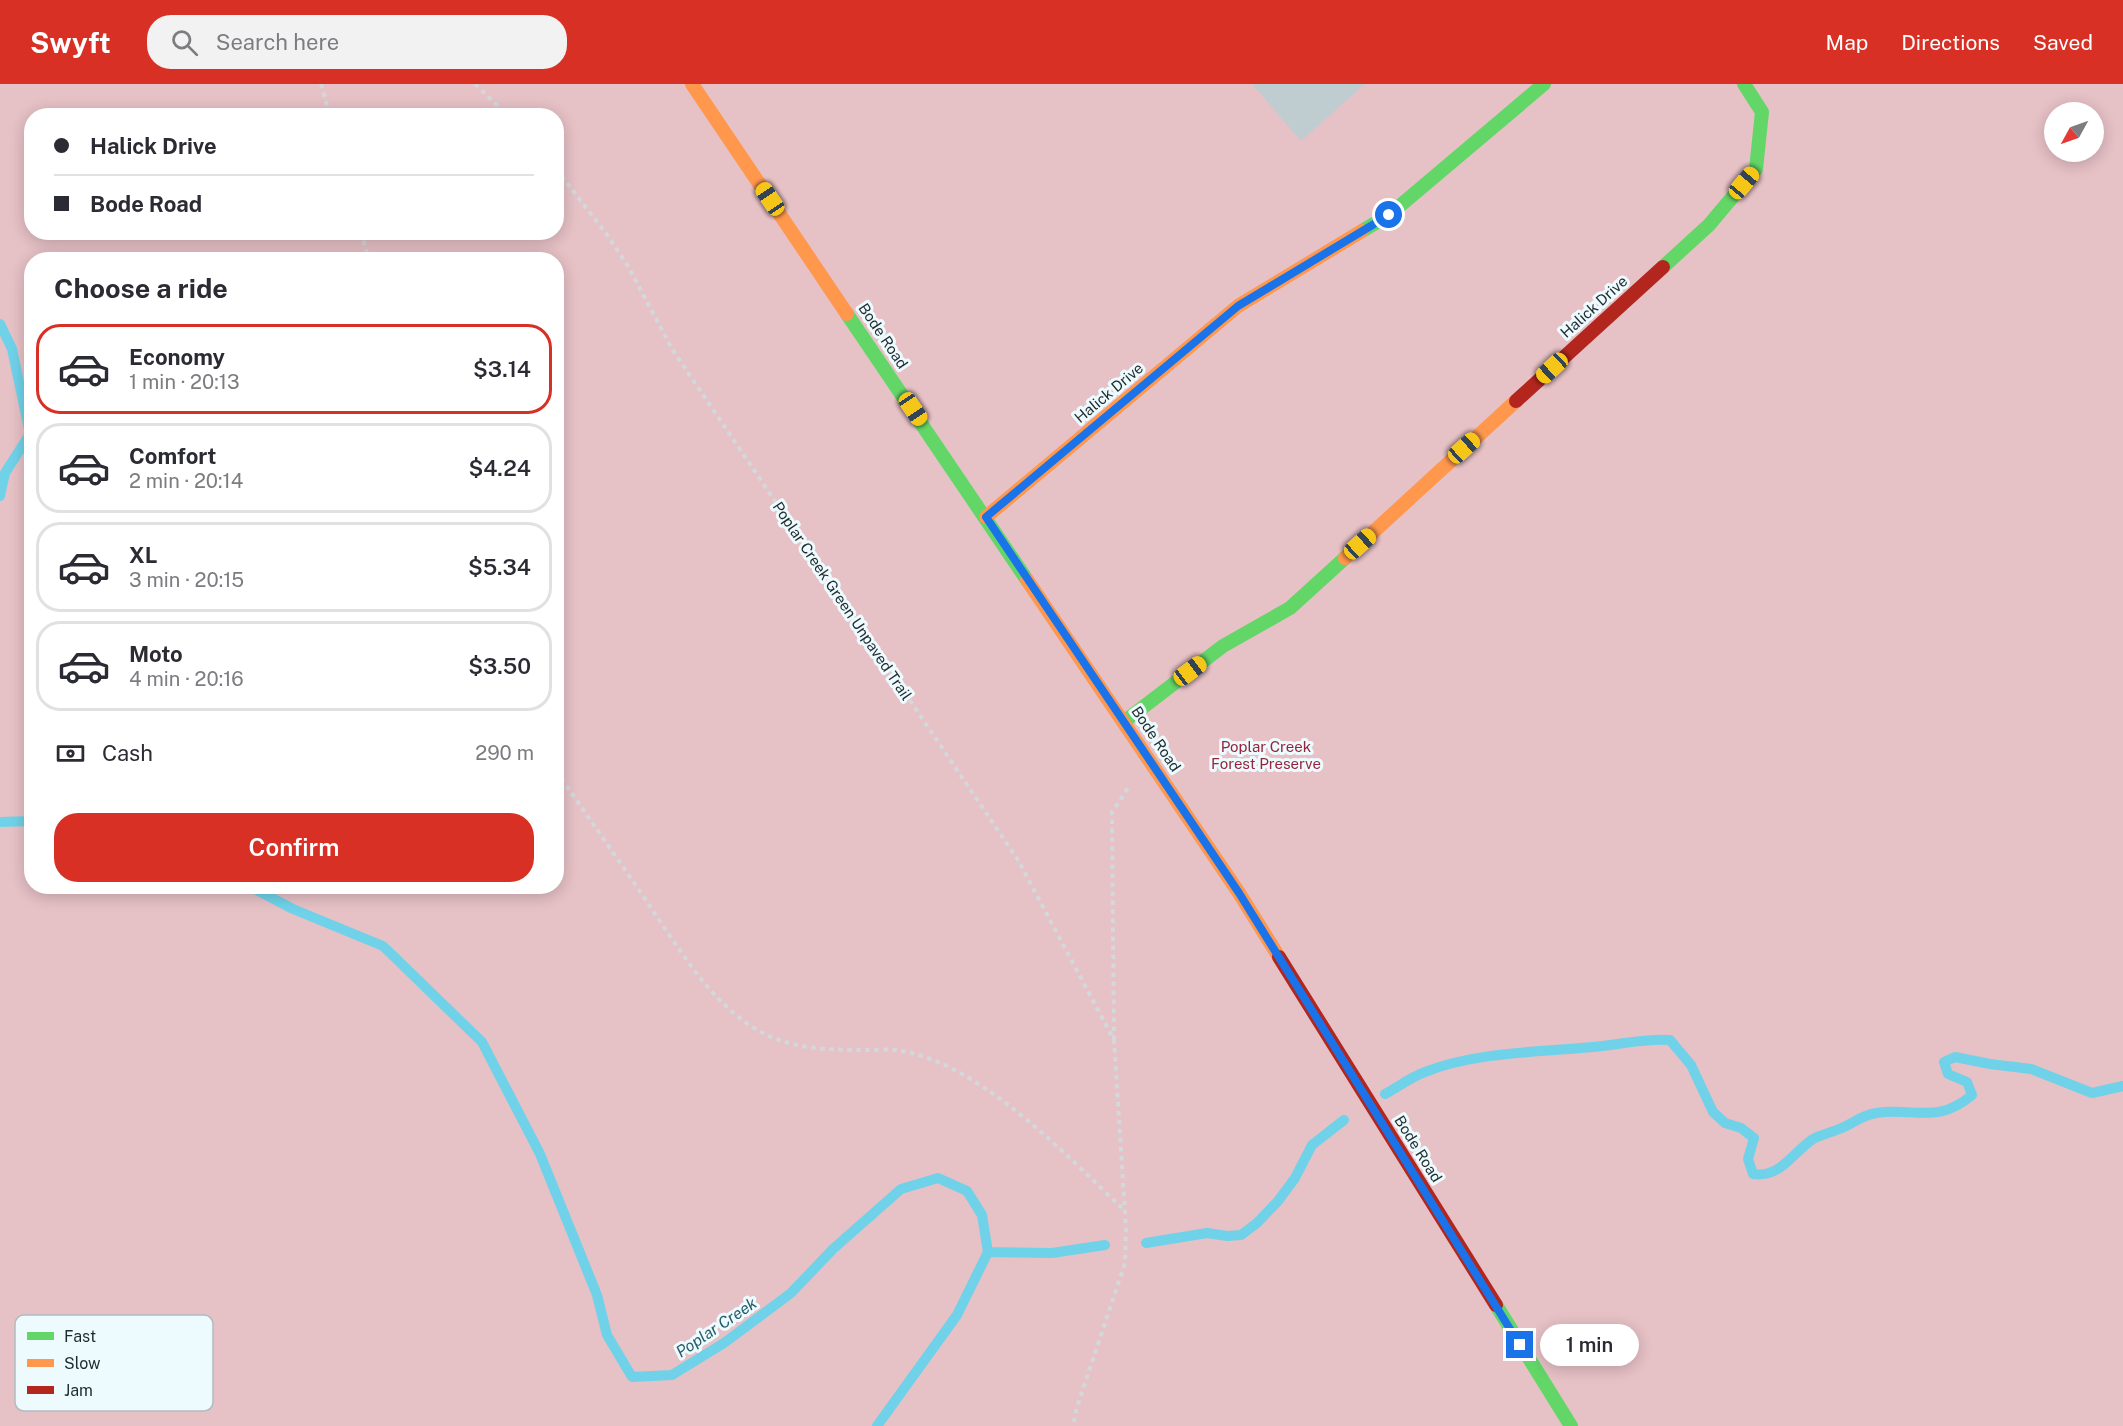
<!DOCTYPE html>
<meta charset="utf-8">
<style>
body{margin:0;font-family:"Public Sans",sans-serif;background:#f2f2f3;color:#2b2b33;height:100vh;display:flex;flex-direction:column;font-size:22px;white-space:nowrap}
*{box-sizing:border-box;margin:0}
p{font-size:20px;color:#7c7c81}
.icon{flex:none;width:33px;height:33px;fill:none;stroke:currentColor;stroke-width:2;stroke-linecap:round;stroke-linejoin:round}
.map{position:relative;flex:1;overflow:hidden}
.drawer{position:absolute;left:24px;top:168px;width:540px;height:642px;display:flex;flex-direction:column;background:#fff;border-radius:24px;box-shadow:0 3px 15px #0003}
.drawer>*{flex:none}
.top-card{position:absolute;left:24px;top:24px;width:540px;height:132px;border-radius:24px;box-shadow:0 3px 15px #0003;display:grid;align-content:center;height:132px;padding:0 30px;background:#fff}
.needle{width:39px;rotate:230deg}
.buttons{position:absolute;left:2044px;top:18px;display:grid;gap:12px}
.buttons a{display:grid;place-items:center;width:60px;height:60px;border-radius:50%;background:#fff;box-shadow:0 3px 15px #0003;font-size:30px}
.end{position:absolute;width:27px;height:27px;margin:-14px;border:8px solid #1a73e8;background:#fff;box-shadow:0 0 0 3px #fff}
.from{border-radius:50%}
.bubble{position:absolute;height:42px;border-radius:21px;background:#fff;box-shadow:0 3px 15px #0003;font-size:20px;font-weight:600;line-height:42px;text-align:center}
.car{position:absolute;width:18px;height:36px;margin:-18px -9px;border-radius:8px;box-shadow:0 0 4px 2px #0007;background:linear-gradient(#f5c518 24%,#345 0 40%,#f5c518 0 76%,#345 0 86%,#f5c518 0)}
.top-card b{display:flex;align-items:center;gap:21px;height:57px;font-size:22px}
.top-card b+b{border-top:2px solid #e1e1e2}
.top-card i{width:15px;height:15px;background:#2b2b33}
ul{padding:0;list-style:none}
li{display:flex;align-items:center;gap:18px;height:90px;margin:0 12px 9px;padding:0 18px;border:3px solid #e1e1e2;border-radius:24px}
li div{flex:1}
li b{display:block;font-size:22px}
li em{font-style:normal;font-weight:600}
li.current{border-color:#d93025}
li>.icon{width:54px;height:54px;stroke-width:1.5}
h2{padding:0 30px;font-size:27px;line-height:72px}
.pay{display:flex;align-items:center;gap:15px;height:66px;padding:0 30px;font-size:22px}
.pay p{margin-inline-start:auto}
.primary-button{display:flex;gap:12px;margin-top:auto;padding:12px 30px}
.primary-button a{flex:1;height:69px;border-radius:24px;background:#d93025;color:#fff;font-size:24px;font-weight:600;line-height:69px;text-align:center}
header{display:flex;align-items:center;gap:36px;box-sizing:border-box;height:84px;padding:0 30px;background:#d93025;color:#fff}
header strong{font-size:28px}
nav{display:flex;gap:33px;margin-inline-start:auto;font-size:21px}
.search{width:420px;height:54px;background:#f2f2f3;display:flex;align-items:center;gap:15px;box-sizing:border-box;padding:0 21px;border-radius:24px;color:#7c7c81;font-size:22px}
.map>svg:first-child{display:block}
.green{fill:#e6c1c6;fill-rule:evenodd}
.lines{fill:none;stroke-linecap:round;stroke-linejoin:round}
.stream{stroke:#6fd2e9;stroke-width:10}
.building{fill:#bfcdd1}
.path{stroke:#d3d9db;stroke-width:4;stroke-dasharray:4.5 4.5;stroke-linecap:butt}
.fast{stroke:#63d668;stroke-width:14}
.slow{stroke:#ff974d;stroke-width:14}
.jam{stroke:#b3261e;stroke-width:14}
.route{stroke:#1a73e8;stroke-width:8}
.labels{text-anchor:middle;stroke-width:6;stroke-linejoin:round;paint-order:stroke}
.street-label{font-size:15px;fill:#1e2a2e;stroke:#eefbfe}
.park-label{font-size:15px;fill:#96243a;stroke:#eefbfe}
.water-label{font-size:16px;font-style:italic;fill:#275c69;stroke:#eefbfe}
.key{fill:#eefbfe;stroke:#b0bcc0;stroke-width:1.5}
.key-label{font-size:16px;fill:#1e2a2e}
</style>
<header>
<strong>Swyft</strong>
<div class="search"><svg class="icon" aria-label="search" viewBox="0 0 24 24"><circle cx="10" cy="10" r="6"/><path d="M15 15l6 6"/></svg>Search here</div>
<nav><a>Map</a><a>Directions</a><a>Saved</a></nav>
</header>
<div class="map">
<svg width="2123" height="1342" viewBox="0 0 2123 1342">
<rect width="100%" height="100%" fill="#daecf1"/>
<path class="green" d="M0,0H2123V1342H0ZM2055,28H2094V68H2055ZM32,32H556V148H32ZM32,176H556V802H32Z"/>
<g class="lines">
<path class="stream" d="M0,240L12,265L30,350L5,389L0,412
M0,738L32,737
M249,802L293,825L383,862L482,958L540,1070L597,1211L607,1251L632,1293L672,1291L724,1259L791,1209L833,1165L901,1105L938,1094L967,1107L982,1131L988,1168L957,1231L877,1342
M1385,1010C1398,1003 1411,993 1425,988C1475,968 1539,968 1593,963C1619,961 1644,954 1670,956L1691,981L1713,1028L1725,1039L1741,1044L1754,1054L1748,1075L1753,1090C1781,1094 1792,1069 1813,1055C1822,1050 1830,1049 1839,1045C1853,1040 1859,1032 1876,1029C1914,1023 1937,1041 1972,1011L1967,998L1948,990L1944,978L1955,973L1990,980L2031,985L2092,1009L2123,1002
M1146,1159L1207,1149L1227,1152L1241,1151L1257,1139L1278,1117L1295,1094L1312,1061L1344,1036
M988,1168L1052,1169L1105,1161"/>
</g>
<path class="building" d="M1252,0H1365L1301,57Z"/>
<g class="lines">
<path class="path" d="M321,0L330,32
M475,0L508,32
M556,85L605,148L628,182L672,265L1018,776L1114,956L1126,1144L1125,1179L1077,1323L1073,1342
M361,148L369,176
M556,687C587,731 617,774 647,818C679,864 710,919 759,947C791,965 829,966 865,966C875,966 887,965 897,966C979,978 1065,1070 1124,1126
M1114,956L1112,728L1128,704"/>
<path class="fast" d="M1362,147L1389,131L1544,0
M1663,183L1709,141L1756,85L1762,28L1744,0
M847,230L1027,496
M1125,637L1223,562L1290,524L1345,474
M1496,1221L1571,1342"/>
<path class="slow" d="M692,0L847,230
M986,433L1238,222L1362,147
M1345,474L1516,317
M1027,496L1239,809L1279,873"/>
<path class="jam" d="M1516,317L1663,183
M1279,873L1496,1221"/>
</g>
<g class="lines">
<path class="route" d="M1389,131L1238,222L986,433L1239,809L1520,1261"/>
</g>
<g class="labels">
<g class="street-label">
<text transform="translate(1594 223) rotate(-42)" y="5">Halick Drive</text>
<text transform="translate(883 252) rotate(56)" y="5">Bode Road</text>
<text transform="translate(1109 309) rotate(-40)" y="5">Halick Drive</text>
<text transform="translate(842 517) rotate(56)" y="5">Poplar Creek Green Unpaved Trail</text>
<text transform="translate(1156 655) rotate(56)" y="5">Bode Road</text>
<text transform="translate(1418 1065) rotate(58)" y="5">Bode Road</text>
</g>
<g class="park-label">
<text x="1266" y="668">Poplar Creek<tspan x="1266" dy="17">Forest Preserve</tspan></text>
</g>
<g class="water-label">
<text transform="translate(716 1243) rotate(-34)" y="6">Poplar Creek</text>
</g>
</g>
<rect x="15" y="1231" width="198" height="96" rx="9" class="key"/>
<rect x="27" y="1248" width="27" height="8" fill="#63d668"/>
<rect x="27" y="1275" width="27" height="8" fill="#ff974d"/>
<rect x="27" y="1302" width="27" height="8" fill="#b3261e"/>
<g class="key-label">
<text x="64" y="1258">Fast</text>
<text x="64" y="1285">Slow</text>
<text x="64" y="1312">Jam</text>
</g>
</svg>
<div class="buttons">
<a><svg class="needle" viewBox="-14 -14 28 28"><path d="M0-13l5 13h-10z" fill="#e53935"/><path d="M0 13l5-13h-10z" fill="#7c7c81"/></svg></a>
</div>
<i class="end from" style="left:1389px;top:131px"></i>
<i class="end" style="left:1520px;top:1261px"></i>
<div class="bubble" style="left:1540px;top:1240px;width:99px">1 min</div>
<i class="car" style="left:1744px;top:99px;rotate:40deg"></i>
<i class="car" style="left:770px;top:115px;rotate:326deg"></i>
<i class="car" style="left:1552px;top:284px;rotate:227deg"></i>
<i class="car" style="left:913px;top:325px;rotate:146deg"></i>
<i class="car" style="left:1464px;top:364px;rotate:48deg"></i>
<i class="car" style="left:1360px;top:460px;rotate:48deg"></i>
<i class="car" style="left:1190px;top:587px;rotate:53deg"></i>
<div class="top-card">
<b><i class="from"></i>Halick Drive</b>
<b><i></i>Bode Road</b>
</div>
<section class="drawer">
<h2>Choose a ride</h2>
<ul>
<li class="current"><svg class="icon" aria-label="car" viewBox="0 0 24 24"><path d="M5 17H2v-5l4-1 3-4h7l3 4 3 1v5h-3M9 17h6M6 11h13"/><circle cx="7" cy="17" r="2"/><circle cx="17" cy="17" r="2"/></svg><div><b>Economy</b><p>1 min · 20:13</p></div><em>$3.14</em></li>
<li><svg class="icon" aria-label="car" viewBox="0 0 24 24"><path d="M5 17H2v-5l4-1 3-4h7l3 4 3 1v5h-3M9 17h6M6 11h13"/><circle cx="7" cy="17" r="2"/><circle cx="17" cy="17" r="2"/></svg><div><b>Comfort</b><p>2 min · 20:14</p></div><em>$4.24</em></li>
<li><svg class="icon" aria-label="car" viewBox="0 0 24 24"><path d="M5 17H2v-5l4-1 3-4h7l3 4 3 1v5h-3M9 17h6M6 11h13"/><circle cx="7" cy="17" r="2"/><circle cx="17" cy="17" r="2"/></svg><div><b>XL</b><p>3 min · 20:15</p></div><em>$5.34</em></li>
<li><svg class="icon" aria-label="car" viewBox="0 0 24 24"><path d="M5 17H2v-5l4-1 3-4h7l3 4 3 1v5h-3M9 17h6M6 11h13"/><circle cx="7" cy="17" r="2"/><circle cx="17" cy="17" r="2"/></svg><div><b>Moto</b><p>4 min · 20:16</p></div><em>$3.50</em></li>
</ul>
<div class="pay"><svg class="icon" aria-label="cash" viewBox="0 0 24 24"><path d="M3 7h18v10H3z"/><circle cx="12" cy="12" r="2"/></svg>Cash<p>290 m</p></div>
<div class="primary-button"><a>Confirm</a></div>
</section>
</div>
